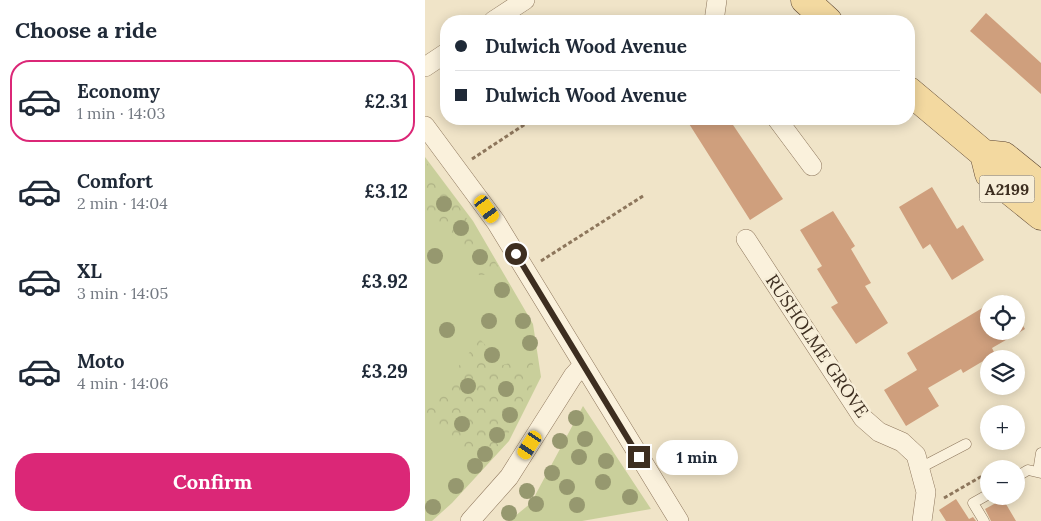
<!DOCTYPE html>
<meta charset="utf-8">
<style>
body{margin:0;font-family:Lora,serif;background:#f6f6f7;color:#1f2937;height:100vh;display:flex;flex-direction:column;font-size:19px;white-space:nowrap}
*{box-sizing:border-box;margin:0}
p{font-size:16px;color:#747a83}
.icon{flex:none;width:28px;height:28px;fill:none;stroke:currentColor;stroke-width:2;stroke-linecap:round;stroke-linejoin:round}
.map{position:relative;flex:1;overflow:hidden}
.drawer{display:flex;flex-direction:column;background:#fff;width:425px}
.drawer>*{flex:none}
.hud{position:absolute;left:15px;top:15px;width:475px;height:110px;border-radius:20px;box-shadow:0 2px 12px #0003;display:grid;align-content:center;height:110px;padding:0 15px;background:#fff}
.tools{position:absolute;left:555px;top:295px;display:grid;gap:10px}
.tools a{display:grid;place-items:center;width:45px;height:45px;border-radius:50%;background:#fff;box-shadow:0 2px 12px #0003;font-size:25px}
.end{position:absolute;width:22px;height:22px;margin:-11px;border:6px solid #3d2e20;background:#fff;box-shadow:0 0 0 2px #fff}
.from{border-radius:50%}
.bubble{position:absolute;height:35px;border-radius:18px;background:#fff;box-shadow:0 2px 12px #0003;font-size:16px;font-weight:800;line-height:35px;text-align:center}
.car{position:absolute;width:15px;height:30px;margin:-15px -8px;border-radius:6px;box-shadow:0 0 4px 1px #0007;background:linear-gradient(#f5c518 24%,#345 0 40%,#f5c518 0 76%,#345 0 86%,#f5c518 0)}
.hud b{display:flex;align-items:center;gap:18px;height:48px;font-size:19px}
.hud b+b{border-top:1px solid #e0e1e3}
.hud i{width:12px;height:12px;background:#1f2937}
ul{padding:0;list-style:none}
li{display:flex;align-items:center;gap:15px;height:82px;margin:0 10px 8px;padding:0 5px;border:2px solid transparent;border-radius:20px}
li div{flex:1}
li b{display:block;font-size:19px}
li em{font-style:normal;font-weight:800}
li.current{border-color:#db2777}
li>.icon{width:45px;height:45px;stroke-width:1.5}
h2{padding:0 15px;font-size:22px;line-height:60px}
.cta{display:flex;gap:10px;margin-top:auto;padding:10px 15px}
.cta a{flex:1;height:58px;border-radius:20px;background:#db2777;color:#fff;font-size:20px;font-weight:800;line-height:58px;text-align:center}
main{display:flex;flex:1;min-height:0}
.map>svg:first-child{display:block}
.green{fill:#c9cf9b}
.forest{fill:url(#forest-crowns)}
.building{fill:#cf9f7d}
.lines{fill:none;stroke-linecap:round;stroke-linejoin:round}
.lane-casing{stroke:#8d765c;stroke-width:11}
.street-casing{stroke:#8d765c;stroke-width:20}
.primary-casing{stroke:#5b4430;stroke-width:29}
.path{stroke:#8d765c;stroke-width:3;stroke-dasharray:4 2.5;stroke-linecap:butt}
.lane{stroke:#faf1dc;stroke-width:10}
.street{stroke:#faf1dc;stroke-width:19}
.primary{stroke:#f3d9a0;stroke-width:28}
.tree{fill:#96986f}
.route{stroke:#3d2e20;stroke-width:6}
.labels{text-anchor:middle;stroke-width:5;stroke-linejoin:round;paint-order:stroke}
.shield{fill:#f7eed8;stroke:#756857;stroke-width:1}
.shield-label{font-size:16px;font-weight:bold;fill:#3d2e20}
.street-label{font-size:18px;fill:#3d2e20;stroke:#f7eed8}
</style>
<main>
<section class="drawer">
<h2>Choose a ride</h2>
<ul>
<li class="current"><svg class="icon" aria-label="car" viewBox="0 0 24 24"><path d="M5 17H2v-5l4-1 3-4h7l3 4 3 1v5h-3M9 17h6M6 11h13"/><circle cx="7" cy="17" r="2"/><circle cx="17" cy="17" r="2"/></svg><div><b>Economy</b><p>1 min · 14:03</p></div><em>£2.31</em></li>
<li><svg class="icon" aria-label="car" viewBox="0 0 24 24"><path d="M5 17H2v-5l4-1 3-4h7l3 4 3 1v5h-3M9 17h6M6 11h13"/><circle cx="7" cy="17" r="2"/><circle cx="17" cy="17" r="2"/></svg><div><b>Comfort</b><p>2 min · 14:04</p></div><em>£3.12</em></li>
<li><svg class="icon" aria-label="car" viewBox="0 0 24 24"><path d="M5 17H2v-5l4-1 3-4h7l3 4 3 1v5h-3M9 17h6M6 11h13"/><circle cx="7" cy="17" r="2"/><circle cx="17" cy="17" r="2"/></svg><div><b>XL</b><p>3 min · 14:05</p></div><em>£3.92</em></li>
<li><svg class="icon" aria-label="car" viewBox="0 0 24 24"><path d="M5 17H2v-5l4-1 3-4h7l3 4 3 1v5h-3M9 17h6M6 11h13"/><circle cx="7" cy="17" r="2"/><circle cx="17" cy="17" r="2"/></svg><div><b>Moto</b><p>4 min · 14:06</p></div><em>£3.29</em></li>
</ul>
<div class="cta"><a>Confirm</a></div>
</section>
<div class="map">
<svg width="616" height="521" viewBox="0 0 616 521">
<defs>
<pattern id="forest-crowns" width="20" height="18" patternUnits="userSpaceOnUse" patternTransform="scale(1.25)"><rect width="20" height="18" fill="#c9cf9b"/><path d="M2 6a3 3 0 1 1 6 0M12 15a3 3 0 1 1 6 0" fill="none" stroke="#aeb285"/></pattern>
</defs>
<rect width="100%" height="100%" fill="#f0e4c8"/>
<path class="green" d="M0,157L48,221L108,324L116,377L84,441L27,503L7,521H0Z
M158,406L226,509L157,521H84L106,503Z"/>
<path class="forest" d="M0,161L33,205L78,274L54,275L44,249L12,227L0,211Z
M55,339L78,365L106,356L111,378L80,440L62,455L20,441L0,412V405L15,390Z"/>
<path class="building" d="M561,13L616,63V94L545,31Z
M261,119H304L358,199L325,220Z
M507,187L532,229L538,225L559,260L527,280L505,244L498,249L474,207Z
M408,211L430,246L426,249L446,283L440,286L463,323L431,344L406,307L413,303L392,269L397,266L375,230Z
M580,295L585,304H564Z
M564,304V331H591V314L600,329L567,348L570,354L538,373L536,369L503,388L514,406L481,426L459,390L492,370L482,353Z
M531,499L544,519L548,517L551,521H521L514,510Z
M578,499L591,521H566L560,509Z"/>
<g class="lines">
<g class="lane-casing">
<path id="lane" d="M495,468L541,444
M613,472L616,453
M591,477L603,470L616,473
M559,521L548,503L564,494"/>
</g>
<g class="street-casing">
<path id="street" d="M68,21L100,0
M289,21L292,0
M0,67L21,53
M352,119L387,166
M0,126L71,222L254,521
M321,239L438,418L454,432L477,442L491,455L501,492L497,521
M45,521L84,477L148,376L158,365"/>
</g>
<g class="primary-casing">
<path id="primary" d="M380,0L403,21
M484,91L559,154L579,156L616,186
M559,154L564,174L616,216"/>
</g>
<path class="path" d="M47,159L108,119
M116,261L218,196
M570,469H580
M519,498L564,472"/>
<use href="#lane" class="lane"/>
<use href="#street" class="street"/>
<use href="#primary" class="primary"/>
</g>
<g class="tree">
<circle cx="19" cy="204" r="8"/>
<circle cx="36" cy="228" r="8"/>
<circle cx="10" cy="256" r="8"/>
<circle cx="55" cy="257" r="8"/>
<circle cx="77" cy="290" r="8"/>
<circle cx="64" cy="321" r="8"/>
<circle cx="98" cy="321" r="8"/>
<circle cx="22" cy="330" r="8"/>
<circle cx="105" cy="343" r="8"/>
<circle cx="67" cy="355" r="8"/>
<circle cx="43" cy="386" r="8"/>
<circle cx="81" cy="389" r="8"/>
<circle cx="85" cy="415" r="8"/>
<circle cx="151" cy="418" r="8"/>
<circle cx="37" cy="424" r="8"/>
<circle cx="72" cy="435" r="8"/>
<circle cx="160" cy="439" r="8"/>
<circle cx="135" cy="441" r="8"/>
<circle cx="60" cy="454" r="8"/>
<circle cx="154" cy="457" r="8"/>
<circle cx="181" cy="461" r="8"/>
<circle cx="50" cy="466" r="8"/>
<circle cx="127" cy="473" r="8"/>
<circle cx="178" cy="482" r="8"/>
<circle cx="31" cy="486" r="8"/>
<circle cx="142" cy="487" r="8"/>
<circle cx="102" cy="491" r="8"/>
<circle cx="205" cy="497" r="8"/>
<circle cx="111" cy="504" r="8"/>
<circle cx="152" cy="505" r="8"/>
<circle cx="8" cy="507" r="8"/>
<circle cx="84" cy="513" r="8"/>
</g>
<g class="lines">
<path class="route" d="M91,254L214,457"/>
</g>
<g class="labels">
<rect class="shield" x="554.5" y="175.5" width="55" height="27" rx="4"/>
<g class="shield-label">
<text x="582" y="195">A2199</text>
</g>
<g class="street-label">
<text transform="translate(392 346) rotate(56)" y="6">RUSHOLME GROVE</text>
</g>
</g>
</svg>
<div class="tools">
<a><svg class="icon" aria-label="locate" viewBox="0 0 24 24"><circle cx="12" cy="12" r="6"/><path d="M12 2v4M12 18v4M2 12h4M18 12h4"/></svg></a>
<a><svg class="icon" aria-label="layers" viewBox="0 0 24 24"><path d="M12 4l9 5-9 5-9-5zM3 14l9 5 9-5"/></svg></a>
<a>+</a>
<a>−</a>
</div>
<i class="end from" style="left:91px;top:254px"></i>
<i class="end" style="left:214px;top:457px"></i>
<div class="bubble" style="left:231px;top:440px;width:82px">1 min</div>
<i class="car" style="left:62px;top:209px;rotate:144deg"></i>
<i class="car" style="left:105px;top:445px;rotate:213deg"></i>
<div class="hud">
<b><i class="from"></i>Dulwich Wood Avenue</b>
<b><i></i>Dulwich Wood Avenue</b>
</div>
</div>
</main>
